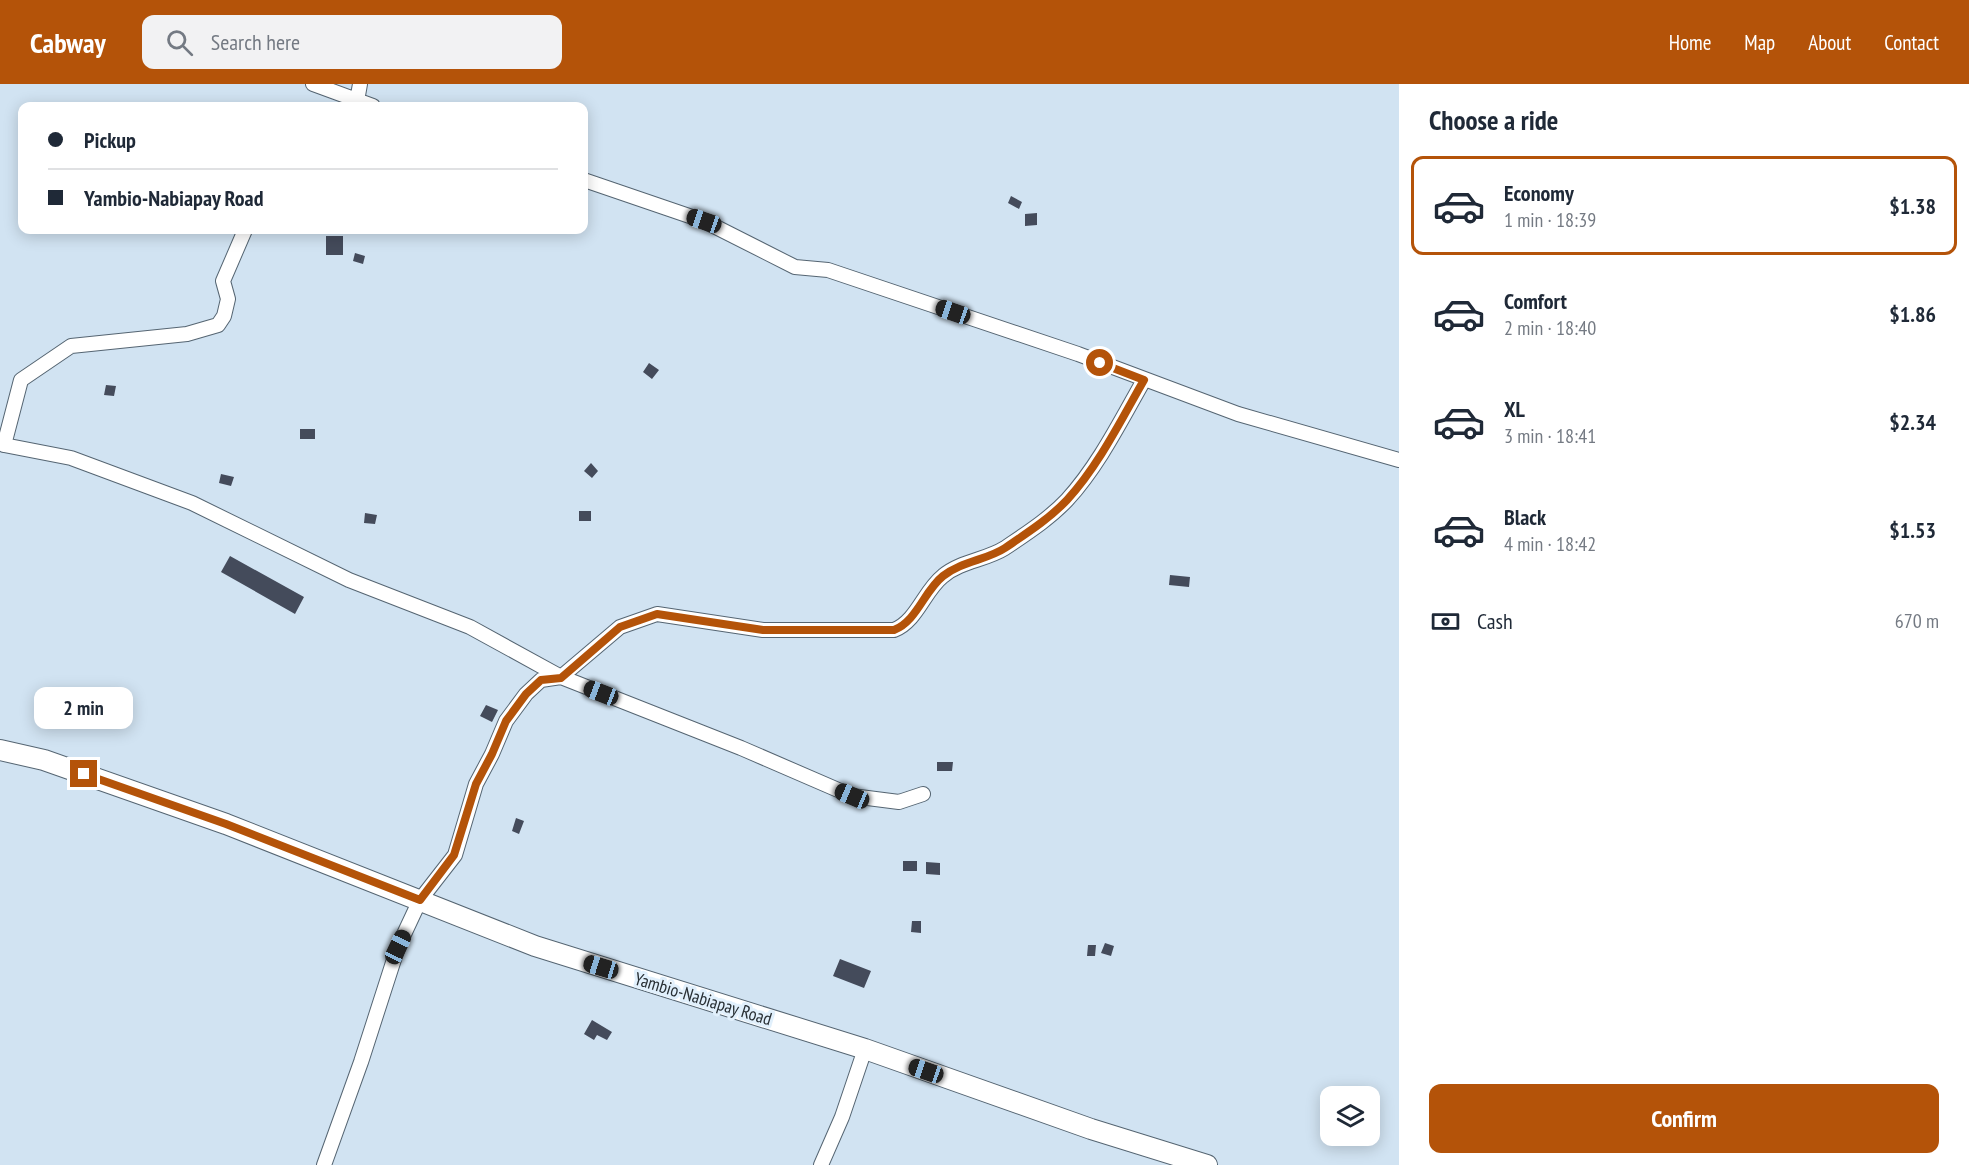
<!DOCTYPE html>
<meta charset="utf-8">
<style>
body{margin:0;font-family:"PT Sans Narrow",sans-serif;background:#f2f2f3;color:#1f2937;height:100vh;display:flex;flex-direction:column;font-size:22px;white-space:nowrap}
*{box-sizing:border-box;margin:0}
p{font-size:20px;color:#747a83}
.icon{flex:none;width:33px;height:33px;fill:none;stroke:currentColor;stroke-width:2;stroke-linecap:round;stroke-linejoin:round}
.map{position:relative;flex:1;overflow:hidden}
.sheet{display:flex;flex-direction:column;background:#fff;width:570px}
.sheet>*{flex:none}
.guide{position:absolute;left:18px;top:18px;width:570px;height:132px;border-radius:12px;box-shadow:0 3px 15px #0003;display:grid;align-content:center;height:132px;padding:0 30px;background:#fff}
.fabs{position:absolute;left:1320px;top:1002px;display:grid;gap:12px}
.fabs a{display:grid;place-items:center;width:60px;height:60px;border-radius:12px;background:#fff;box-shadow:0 3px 15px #0003;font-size:30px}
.end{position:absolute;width:27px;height:27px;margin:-14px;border:8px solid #b45309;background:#fff;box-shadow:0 0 0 3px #fff}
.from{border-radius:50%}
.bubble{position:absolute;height:42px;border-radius:12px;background:#fff;box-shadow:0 3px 15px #0003;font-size:20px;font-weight:700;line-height:42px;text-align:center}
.car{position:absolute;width:18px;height:36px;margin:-18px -9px;border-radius:8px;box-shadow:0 0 4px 2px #0007;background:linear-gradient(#222 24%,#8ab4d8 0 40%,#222 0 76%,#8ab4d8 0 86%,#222 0)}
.guide b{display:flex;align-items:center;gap:21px;height:57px;font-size:22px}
.guide b+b{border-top:2px solid #e0e1e3}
.guide i{width:15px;height:15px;background:#1f2937}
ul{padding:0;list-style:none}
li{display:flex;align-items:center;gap:18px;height:99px;margin:0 12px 9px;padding:0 18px;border:3px solid transparent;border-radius:12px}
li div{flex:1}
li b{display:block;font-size:22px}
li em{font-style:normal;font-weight:700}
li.current{border-color:#b45309}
li>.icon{width:54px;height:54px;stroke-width:1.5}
h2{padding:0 30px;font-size:27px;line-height:72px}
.pay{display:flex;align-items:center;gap:15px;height:66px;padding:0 30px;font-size:22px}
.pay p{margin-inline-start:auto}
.button{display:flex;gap:12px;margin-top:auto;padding:12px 30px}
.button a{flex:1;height:69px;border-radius:12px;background:#b45309;color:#fff;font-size:24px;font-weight:700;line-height:69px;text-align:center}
header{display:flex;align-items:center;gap:36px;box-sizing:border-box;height:84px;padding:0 30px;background:#b45309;color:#fff}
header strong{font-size:28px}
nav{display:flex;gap:33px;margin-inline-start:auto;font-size:21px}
.search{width:420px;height:54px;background:#f2f2f3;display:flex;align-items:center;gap:15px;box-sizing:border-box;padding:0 21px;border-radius:12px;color:#747a83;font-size:22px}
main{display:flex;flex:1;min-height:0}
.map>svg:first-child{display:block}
.building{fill:#444b5b}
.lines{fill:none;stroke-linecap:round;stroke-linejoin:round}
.street-casing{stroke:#556572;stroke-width:16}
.secondary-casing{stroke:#556572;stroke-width:22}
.street{stroke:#fff;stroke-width:14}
.secondary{stroke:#fff;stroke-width:20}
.route{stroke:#b45309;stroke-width:8}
.labels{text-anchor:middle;stroke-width:6;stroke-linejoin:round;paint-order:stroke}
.street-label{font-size:18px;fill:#282f34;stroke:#e1f0fc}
</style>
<header>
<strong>Cabway</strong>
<div class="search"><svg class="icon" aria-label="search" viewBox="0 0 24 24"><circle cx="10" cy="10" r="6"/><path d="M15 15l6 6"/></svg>Search here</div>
<nav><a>Home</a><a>Map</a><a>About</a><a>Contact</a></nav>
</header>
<main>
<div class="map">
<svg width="1399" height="1081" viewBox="0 0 1399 1081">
<rect width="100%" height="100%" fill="#d1e3f2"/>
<path class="building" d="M1011,112L1022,118L1019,125L1008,119Z
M1037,129V141L1025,142V130Z
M326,152H343V171H326Z
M355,169L365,172L363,180L353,177Z
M649,279L659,286L652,295L643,288Z
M106,301L116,302L114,312L104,311Z
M300,345H315V355H300Z
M591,379L598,387L592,394L584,387Z
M221,390L234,393L231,402L219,399Z
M579,427H591V437H579Z
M365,429L377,431L375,440L364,439Z
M230,472L304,513L295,530L221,488Z
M1170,491L1190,493L1189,503L1169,501Z
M486,621L498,626L492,638L480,632Z
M937,678H953L952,687H937Z
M516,734L524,737L519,750L512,747Z
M903,777H917V787H903Z
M926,778L940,779V791L926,790Z
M912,837H921V849L911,848Z
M1105,859L1114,862L1111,872L1101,869Z
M1088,861H1096L1095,872H1087Z
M840,875L871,887L864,904L833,892Z
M592,936L612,948L607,956L597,951L594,956L584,950Z"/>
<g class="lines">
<g class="street-casing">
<path id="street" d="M313,0L373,22
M357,17L360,0
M584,96L704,137L795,183L828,186L1078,270L1238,330L1399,376
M0,358L4,361L71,374L192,419L349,496L470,543L561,593L741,664L852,712L899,718L923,710
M4,361L21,296L71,262L187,250L218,241L224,232L228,215L223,197L245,146
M324,1081L361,978L398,863L420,816L455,771L476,700L492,670L506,637L526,610L541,596L561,593L620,543L657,530L763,546H894C917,537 924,507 943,492C961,477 986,476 1005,464C1027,449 1049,435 1067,416C1099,381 1121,336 1144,296
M821,1081L842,1033L865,965"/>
</g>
<g class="secondary-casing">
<path id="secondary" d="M0,666L44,676L226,740L535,862L865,965L1091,1045L1207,1081"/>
</g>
<use href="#street" class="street"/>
<use href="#secondary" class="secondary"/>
</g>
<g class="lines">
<path class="route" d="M84,690L226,740L420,816L454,771L476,700L492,670L506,637L526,610L541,596L561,594L620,543L657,530L763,546H894C917,537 924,507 943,492C962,477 987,476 1005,464C1027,449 1049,435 1067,416C1099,381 1121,336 1144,296L1100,279"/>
</g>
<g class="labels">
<g class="street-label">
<text transform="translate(703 915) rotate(17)" y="6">Yambio-Nabiapay Road</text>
</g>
</g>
</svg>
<div class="fabs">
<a><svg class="icon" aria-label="layers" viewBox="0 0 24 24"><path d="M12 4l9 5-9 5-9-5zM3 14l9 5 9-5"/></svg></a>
</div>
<i class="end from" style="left:1100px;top:279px"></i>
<i class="end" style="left:84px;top:690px"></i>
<div class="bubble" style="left:34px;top:603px;width:99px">2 min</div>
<i class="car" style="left:704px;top:137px;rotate:289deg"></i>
<i class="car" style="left:953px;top:228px;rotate:289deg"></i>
<i class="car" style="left:601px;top:609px;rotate:291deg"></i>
<i class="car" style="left:852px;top:712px;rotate:293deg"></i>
<i class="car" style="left:398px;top:863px;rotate:25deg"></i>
<i class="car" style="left:601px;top:883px;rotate:287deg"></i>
<i class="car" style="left:926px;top:987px;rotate:289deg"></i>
<div class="guide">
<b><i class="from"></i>Pickup</b>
<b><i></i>Yambio-Nabiapay Road</b>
</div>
</div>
<section class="sheet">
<h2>Choose a ride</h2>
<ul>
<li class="current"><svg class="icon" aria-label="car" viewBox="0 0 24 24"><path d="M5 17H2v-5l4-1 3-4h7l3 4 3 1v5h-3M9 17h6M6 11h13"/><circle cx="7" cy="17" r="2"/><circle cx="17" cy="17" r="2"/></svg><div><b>Economy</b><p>1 min · 18:39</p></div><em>$1.38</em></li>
<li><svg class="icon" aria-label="car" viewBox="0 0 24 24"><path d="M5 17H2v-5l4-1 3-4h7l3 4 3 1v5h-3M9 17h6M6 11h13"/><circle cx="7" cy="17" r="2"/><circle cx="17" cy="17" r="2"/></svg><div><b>Comfort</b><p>2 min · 18:40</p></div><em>$1.86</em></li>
<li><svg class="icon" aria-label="car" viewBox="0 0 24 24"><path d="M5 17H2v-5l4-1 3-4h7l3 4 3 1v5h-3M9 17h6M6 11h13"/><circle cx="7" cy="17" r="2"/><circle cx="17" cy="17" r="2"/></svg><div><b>XL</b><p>3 min · 18:41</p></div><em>$2.34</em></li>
<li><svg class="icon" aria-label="car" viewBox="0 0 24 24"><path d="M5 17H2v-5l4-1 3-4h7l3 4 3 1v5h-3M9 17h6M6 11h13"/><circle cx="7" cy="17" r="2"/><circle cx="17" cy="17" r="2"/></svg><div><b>Black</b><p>4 min · 18:42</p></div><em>$1.53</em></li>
</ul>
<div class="pay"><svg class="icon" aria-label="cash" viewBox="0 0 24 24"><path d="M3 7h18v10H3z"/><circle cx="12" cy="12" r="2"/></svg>Cash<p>670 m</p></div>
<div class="button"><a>Confirm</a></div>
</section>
</main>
